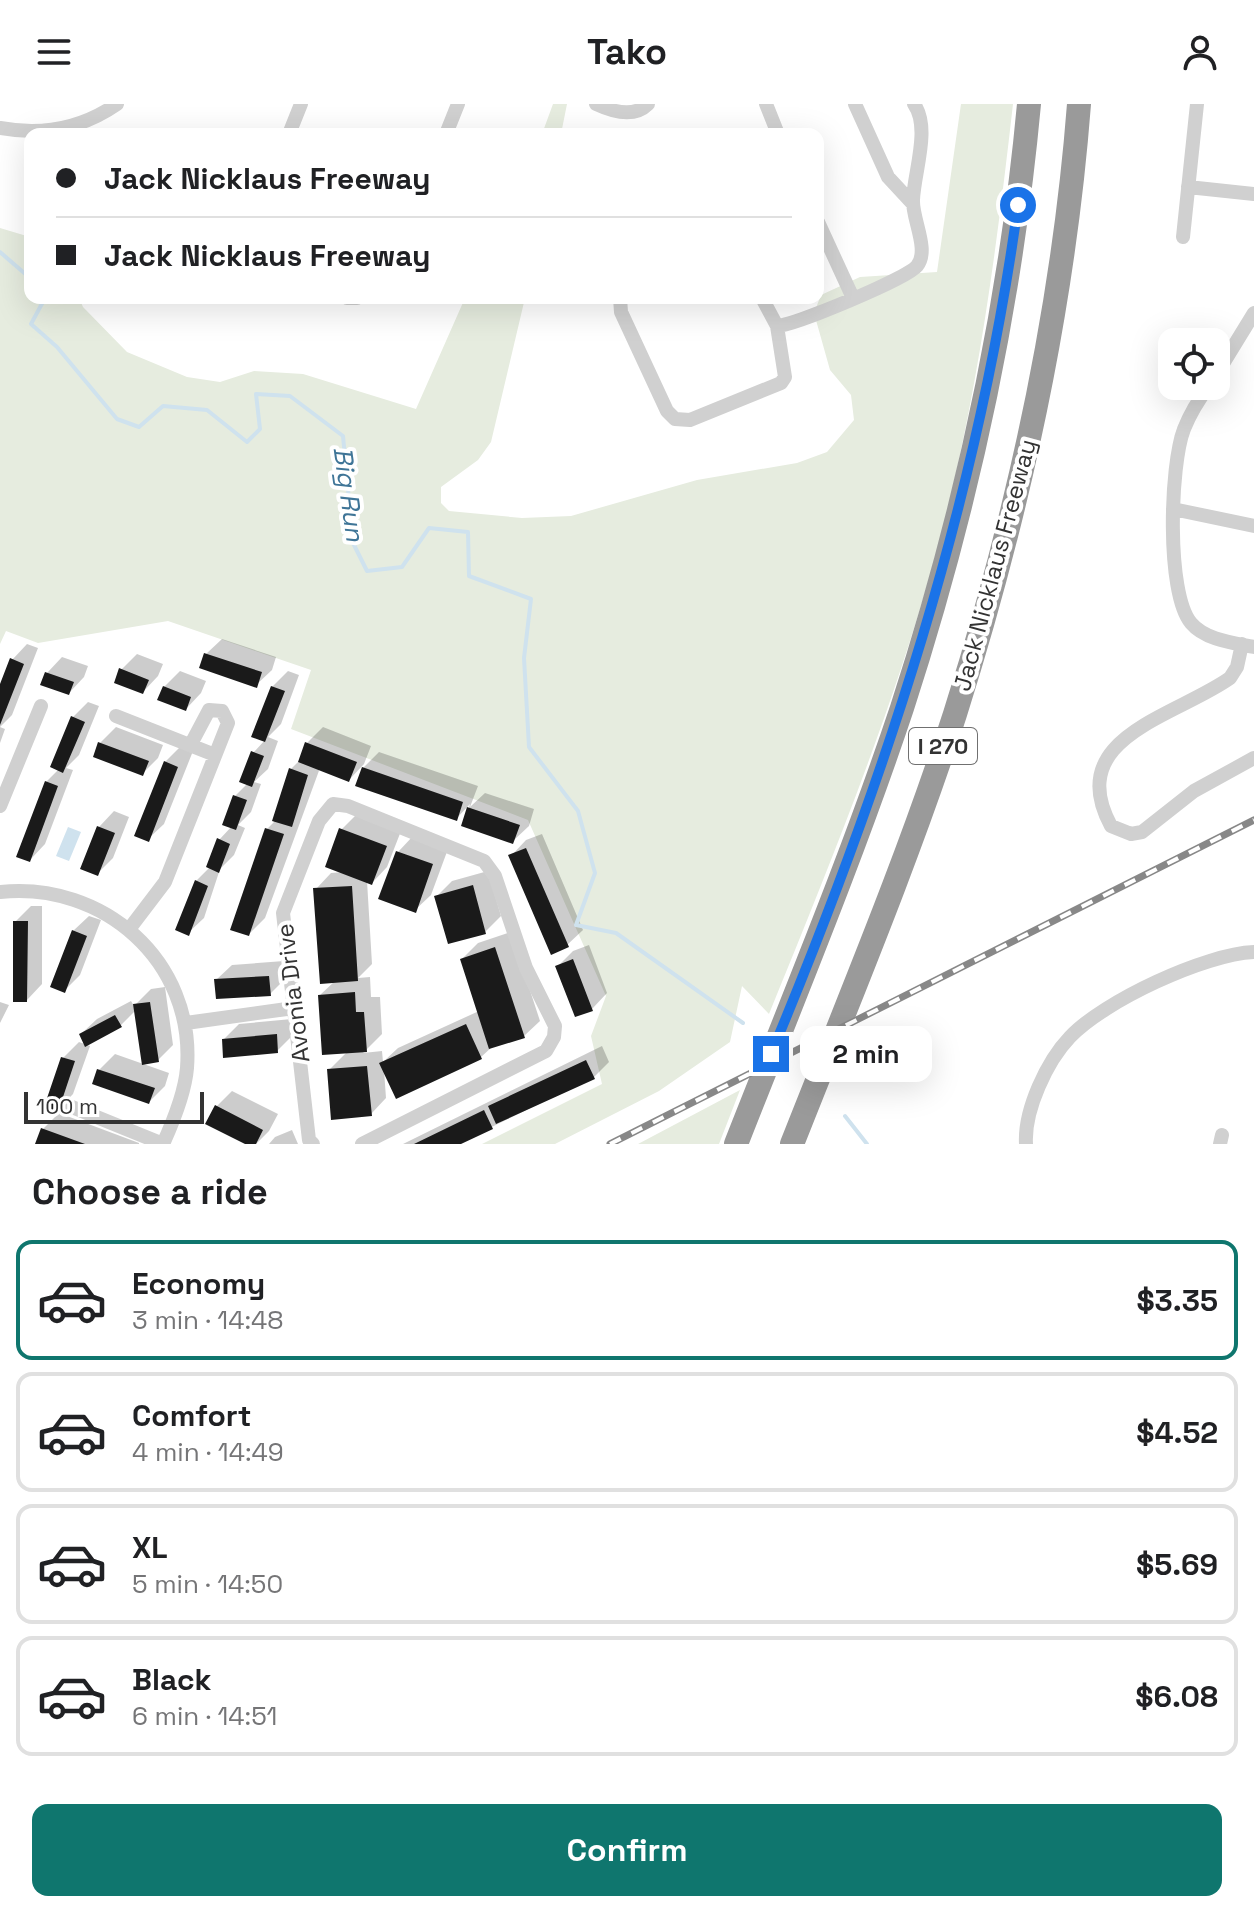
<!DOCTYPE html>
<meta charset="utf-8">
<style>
body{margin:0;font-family:"Space Grotesk",sans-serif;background:#f2f2f2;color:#202124;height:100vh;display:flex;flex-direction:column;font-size:30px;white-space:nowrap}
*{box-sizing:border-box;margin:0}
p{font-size:26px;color:#757577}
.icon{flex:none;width:44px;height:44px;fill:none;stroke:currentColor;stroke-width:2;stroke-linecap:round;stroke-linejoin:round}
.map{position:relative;height:1040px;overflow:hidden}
.sheet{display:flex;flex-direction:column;background:#fff;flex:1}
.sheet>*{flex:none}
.top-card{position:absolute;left:24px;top:24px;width:800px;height:176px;border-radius:16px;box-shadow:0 8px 32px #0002;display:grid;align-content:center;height:176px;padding:0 32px;background:#fff}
.tools{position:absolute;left:1158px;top:224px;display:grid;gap:16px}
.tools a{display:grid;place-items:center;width:72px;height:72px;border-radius:16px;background:#fff;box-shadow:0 8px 32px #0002;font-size:40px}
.scale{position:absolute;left:24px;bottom:20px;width:180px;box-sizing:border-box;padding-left:8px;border:4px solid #333;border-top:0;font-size:22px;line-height:28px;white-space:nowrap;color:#333;-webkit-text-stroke:6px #fff;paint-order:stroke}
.end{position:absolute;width:36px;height:36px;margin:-18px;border:10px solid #1a73e8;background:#fff;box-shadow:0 0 0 4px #fff}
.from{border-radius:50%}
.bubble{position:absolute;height:56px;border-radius:16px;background:#fff;box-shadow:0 8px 32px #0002;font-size:26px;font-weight:700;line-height:56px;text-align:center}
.top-card b{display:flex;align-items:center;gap:28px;height:76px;font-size:30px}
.top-card b+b{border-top:2px solid #e0e0e0}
.top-card i{width:20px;height:20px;background:#202124}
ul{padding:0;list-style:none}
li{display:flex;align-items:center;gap:24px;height:120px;margin:0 16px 12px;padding:0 16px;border:4px solid #e0e0e0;border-radius:16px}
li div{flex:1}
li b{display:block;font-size:30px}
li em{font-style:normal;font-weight:700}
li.on{border-color:#0f766e}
li>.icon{width:72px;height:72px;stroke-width:1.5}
h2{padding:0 32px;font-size:36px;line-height:96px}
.button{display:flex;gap:16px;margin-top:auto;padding:16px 32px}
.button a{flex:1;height:92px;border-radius:16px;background:#0f766e;color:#fff;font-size:32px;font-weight:700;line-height:92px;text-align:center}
header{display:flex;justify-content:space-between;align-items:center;height:104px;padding:0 32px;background:#fff;font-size:36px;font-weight:700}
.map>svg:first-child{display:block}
.green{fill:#e6ecdf}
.water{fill:#cfe2ee}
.shadow{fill:#0003}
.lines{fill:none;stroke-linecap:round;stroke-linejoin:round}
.stream{stroke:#cfe2ee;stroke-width:4}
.building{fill:#1a1a1a}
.minor{stroke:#d0d0d0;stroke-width:14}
.motorway{stroke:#9a9a9a;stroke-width:24}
.rail-casing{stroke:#888;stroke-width:7}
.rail{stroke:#fff;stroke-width:4;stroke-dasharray:12;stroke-linecap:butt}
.route{stroke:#1a73e8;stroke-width:10}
.labels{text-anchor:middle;stroke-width:8;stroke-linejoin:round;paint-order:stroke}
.shield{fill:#fff;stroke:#707070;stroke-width:2}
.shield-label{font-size:22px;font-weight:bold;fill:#333}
.street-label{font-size:24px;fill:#333;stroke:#fff}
.water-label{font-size:26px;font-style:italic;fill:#3f7597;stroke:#fff}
</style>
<header><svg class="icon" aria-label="menu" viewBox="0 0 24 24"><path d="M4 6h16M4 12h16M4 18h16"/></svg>Tako<svg class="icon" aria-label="person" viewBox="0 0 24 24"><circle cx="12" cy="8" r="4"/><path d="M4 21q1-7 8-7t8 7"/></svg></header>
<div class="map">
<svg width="1254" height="1040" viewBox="0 0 1254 1040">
<rect width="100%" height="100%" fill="#fff"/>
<path class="green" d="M553,0H567L561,30H542Z
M961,0H1013C995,159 974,318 930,471C887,621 828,765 769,910L742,882L730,938L659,987L555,1040H482L602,980L591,932L606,892L528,716L291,625L311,566L168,517L38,539L6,527L0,540V124L30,133V194H79L83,203L127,248L187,273L220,278L254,267L303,270L416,305L465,194H525L491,338L478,356L441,383V399L449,407L522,414L571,412L697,376L797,359L827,348L854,316L851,291L830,266L814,209L821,191L860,173L937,168Z
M740,986L719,1040H638Z"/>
<path class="water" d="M68,723L81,728L69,757L56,752Z"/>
<path class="shadow" d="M222,535L276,553L272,566L256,581L206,550Z
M27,540L38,544L12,611L0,623V586L12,556Z
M137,550L163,560L158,572L143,588L121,566Z
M62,553L88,562L84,573L69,589L47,569Z
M180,567L206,577L201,589L186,605L164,583Z
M288,567L299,571L281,620L268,633L278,637L268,665L254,678L261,680L251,708L238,721L245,724L234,751L220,765L204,814L188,829L196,777L210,763L219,736L232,722L235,692L248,679L253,649L265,636L272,583Z
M88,598L99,602L79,651L66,664L73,666L45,740L30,756L46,678L59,665L73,613Z
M0,623L5,625L0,639Z
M116,623L163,641L158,654L143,669L100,639Z
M323,623L371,642L364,660L349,676L320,664L265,814L249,830L267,725L274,718L290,666L301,655L307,639Z
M181,642L193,647L164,720L148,735L165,658Z
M379,648L478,682L470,703L485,689L534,705L529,722L513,737L464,721L470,700L456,715L363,664Z
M114,707L129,713L113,754L97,770L82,763L99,723Z
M357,710L401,727L387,763L372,779L367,777L372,860L358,874L370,873L371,893H380L382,930L363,949L382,947L383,958L398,944L479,907L462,855L478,839L511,828L540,917L524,932L492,943L481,953L384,966L386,994L371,1010L329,966L348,947L320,891L335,877L316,785L331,769L344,768L341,726Z
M542,730L583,826L567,841L511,752L526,736Z
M413,732L448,745L431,791L415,806L398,748Z
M488,767L501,812L485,828L437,792L452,777Z
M31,802H42V880L27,896L15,818Z
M89,812L101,816L80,871L65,886L73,827Z
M589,841L607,889L592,905L558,862L573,847Z
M284,857L286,874L270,890L216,876L232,861Z
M165,883L173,941L158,956L136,906L120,922L81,930L97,915L131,897L134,902L151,885Z
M0,898L9,901L0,919Z
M292,915L293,931L277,947L224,935L239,920Z
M79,938L90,942L73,990L58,1006L63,954Z
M602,942L609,958L594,973L457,1040H403Z
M115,950L169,969L165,982L149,998L95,979L99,966Z
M232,987L278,1010L269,1027L256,1040H249L216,1003Z
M59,1009L139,1039V1040H38L43,1025Z
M292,1026L298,1040H269L275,1033Z"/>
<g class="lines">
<path class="stream" d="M0,148L30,174
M45,194L31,220L57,243L117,315L139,323L163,302L207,306L247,338L260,325L256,290L290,292L343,332L353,439L367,467L402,463L429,424L468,428L469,472L531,495L524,554L529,643L578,707L595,769L576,821L616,829L743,919
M845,1012L867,1040"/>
</g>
<path class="building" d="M204,549L262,568L257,584L199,564Z
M10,554L24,560L0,621V580Z
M119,564L149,576L143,590L114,579Z
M45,568L74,578L69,591L40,581Z
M163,582L191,593L186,607L157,596Z
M271,582L285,587L265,638L251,633Z
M71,612L85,618L63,669L50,663Z
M98,638L149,657L143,672L93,653Z
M305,638L357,658L349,678L298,658Z
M251,647L264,652L252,683L239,678Z
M164,657L178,663L149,738L134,732Z
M362,663L463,698L457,717L355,682Z
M289,664L308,671L292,723L272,717Z
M45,677L58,682L30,758L16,753Z
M233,691L247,696L236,726L222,721Z
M467,703L520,721L513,740L461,722Z
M97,722L115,729L98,772L80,765Z
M265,724L284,730L249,832L230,826Z
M339,724L387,742L372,781L325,763Z
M217,734L230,740L219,769L206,763Z
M526,744L569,843L551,851L508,751Z
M396,747L433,760L416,809L378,795Z
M195,776L208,782L189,832L175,826Z
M473,781L486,830L448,840L434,792Z
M352,782L358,877L320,880L313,784Z
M13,817H28L27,898H13Z
M72,826L87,832L65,889L50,883Z
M495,843L525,934L489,945L460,855Z
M573,855L593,907L575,913L555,862Z
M269,872L271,892L216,895L214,875Z
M355,888L356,908H364L367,948L322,951L318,891Z
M150,898L159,958L142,961L133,900Z
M115,911L122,923L85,943L79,930Z
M466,920L482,955L396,995L379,959Z
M277,930L278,949L223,954L222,935Z
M61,953L75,957L58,1008L44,1003Z
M586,956L595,975L496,1020L488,1002Z
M367,962L372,1012L331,1016L327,965Z
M97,965L155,984L149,1000L92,980Z
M215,1001L263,1026L256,1040H245L205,1020Z
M484,1006L493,1025L461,1040H414Z
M41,1024L85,1040H35Z"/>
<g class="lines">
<path class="minor" d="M596,0C613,8 634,14 648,0
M766,0L778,30
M855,0L888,73L913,100
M0,24C43,32 81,25 117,0
M289,30L301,0
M446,30L458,0
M1188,83L1254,90
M818,118L853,194
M1183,133L1197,0
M347,194H357
M620,194L621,208L667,307L675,315L690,316L781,279L785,273L777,222L762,194
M777,222C795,221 906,175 917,162C930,146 912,115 913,96C914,68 931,24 914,0
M1216,271L1254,209
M1209,282C1199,295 1190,310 1184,325C1170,361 1166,489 1191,519C1205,536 1234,539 1254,543
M1173,405L1254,422
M1242,540L1237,563L1230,574C1175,613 1063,633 1111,722L1131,730L1142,728L1194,687L1254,654
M116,612L215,651
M0,702L41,602
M0,788C103,777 195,857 187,964C185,988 173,1018 163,1040L72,1003
M130,824L165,778L228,619L222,607L209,606L191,640
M186,919L294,904
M313,1040L309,1036L283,809L319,717L333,700L348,702L484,757L495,772L526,864L555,922L554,933L546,947L362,1040
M1026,1040C1024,1006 1047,957 1070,933C1104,897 1205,850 1254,848
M1220,1040L1222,1031"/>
<path class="motorway" d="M736,1040C793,895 853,751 902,604C966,407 1010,206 1029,0
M792,1040C848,898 908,755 955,610C1018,411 1063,208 1079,0"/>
<g class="rail-casing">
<path id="rail" d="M610,1040L1254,716"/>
</g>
<use href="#rail" class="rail"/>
</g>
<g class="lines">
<path class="route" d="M771,950C885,677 978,395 1018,101"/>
</g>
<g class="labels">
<rect class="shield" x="909" y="624" width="68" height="36" rx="6"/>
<g class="shield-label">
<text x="943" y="650">I 270</text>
</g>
<g class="street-label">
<text transform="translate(995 461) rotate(-75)" y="8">Jack Nicklaus Freeway</text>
<text transform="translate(293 889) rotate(-97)" y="8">Avonia Drive</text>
</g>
<g class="water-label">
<text transform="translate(349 390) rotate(82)" y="9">Big Run</text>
</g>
</g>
</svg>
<div class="tools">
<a><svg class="icon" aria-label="locate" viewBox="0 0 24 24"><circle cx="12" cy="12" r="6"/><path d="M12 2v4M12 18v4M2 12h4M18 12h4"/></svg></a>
</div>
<div class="scale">100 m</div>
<i class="end from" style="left:1018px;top:101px"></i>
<i class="end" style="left:771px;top:950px"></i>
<div class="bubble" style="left:800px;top:922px;width:132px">2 min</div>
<div class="top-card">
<b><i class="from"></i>Jack Nicklaus Freeway</b>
<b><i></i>Jack Nicklaus Freeway</b>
</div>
</div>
<section class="sheet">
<h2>Choose a ride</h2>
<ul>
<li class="on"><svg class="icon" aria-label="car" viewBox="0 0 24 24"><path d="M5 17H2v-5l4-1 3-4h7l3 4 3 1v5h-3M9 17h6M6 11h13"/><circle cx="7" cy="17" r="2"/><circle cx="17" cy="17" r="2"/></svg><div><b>Economy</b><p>3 min · 14:48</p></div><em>$3.35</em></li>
<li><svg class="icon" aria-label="car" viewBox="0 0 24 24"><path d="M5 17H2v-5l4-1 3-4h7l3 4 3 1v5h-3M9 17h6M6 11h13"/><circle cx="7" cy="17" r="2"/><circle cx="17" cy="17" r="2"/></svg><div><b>Comfort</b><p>4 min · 14:49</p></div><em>$4.52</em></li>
<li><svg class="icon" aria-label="car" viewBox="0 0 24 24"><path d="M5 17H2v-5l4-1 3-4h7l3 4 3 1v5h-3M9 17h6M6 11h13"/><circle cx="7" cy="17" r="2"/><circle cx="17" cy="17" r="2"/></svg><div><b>XL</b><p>5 min · 14:50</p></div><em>$5.69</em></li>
<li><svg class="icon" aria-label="car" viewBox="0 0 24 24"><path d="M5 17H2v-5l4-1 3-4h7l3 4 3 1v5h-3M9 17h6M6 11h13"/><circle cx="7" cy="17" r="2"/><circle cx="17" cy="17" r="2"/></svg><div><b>Black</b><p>6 min · 14:51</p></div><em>$6.08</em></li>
</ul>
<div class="button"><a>Confirm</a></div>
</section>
